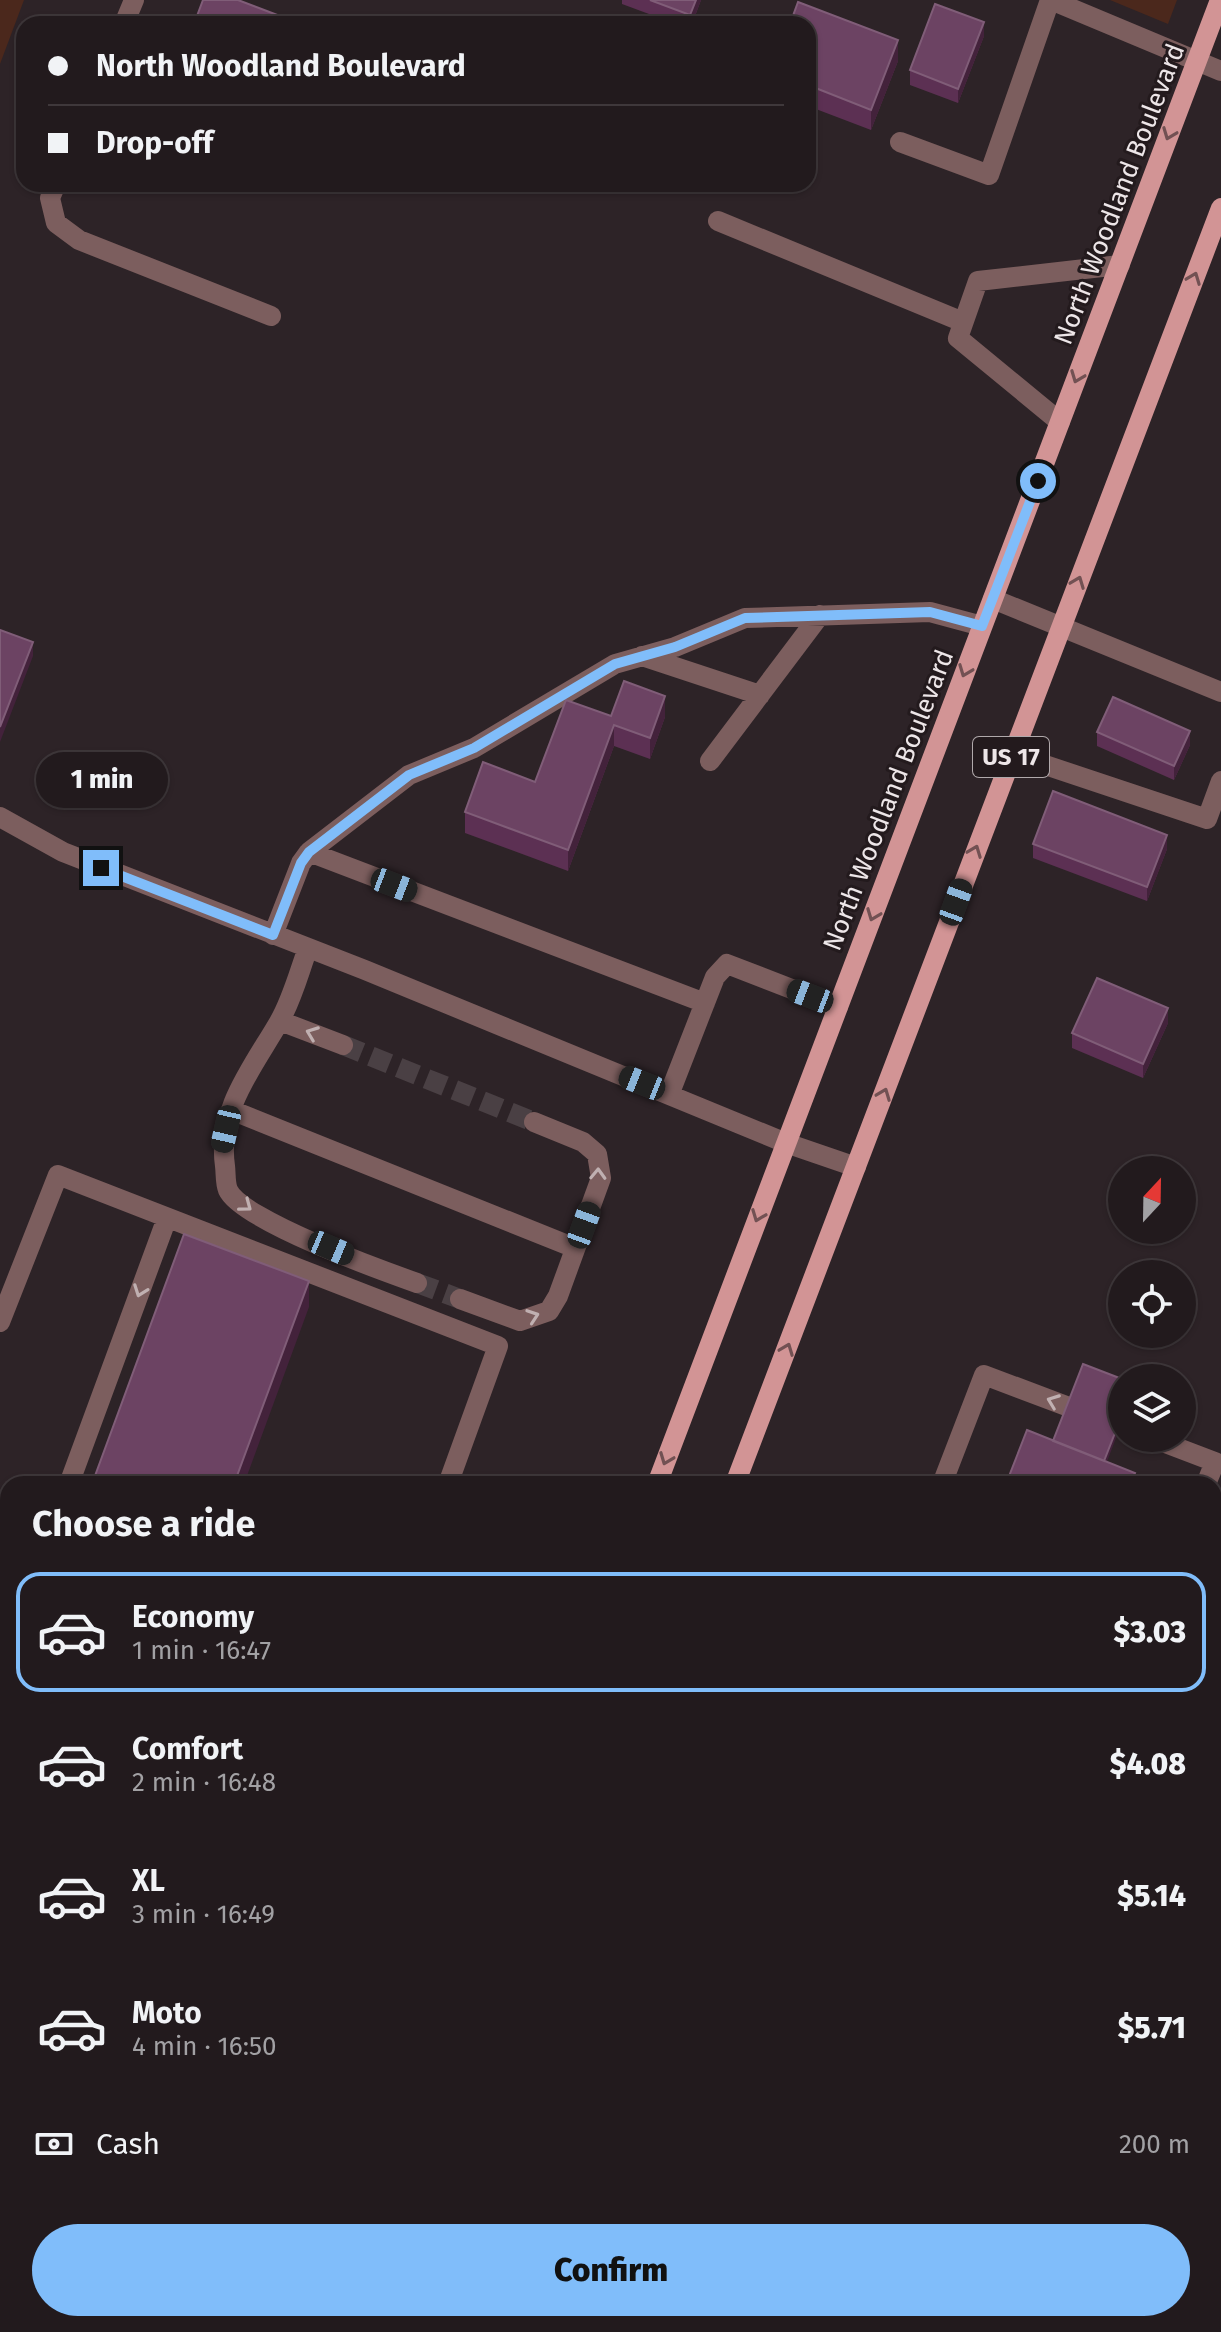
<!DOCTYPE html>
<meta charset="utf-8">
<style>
body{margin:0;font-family:"Fira Sans",sans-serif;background:#2e272a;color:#f1f3f6;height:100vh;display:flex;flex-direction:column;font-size:30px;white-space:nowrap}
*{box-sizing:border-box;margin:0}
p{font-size:26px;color:#a2a1a4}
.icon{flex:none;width:44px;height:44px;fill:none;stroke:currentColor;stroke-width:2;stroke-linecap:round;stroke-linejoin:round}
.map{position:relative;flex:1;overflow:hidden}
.drawer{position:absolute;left:0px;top:1476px;width:1222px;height:856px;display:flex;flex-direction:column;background:#221a1d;border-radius:24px 24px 0 0;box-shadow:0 2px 6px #0004,0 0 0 2px #3f383b}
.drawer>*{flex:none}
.hud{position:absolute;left:16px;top:16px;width:800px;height:176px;border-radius:24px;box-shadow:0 2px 6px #0004,0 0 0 2px #3f383b;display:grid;align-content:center;height:176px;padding:0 32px;background:#221a1d}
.needle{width:52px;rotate:22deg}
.buttons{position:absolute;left:1108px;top:1156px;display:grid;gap:16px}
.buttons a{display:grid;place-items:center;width:88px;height:88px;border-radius:50%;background:#221a1d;box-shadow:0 2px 6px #0004,0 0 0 2px #3f383b;font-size:40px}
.end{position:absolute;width:36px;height:36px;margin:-18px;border:10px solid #80bdfa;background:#111;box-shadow:0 0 0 4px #111}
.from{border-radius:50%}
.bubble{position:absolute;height:56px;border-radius:28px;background:#221a1d;box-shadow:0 2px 6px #0004,0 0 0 2px #3f383b;font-size:26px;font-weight:800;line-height:56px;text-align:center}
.car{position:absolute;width:24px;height:48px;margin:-24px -12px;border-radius:10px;box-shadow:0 0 6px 2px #0007;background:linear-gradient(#222 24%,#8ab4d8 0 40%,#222 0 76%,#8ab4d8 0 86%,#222 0)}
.hud b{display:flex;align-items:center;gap:28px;height:76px;font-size:30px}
.hud b+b{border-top:2px solid #3f383b}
.hud i{width:20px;height:20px;background:#f1f3f6}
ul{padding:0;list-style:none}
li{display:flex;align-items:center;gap:24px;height:120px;margin:0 16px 12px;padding:0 16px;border:4px solid transparent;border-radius:24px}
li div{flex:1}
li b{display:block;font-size:30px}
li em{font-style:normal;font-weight:800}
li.current{border-color:#80bdfa}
li>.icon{width:72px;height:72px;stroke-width:1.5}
h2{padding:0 32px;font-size:36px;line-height:96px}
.pay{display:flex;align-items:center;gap:20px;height:88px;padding:0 32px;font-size:30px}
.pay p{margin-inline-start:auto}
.cta{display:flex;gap:16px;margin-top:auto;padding:16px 32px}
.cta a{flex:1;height:92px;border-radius:48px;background:#80bdfa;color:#111;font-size:32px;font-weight:800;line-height:92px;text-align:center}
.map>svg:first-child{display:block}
.green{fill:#4b281c}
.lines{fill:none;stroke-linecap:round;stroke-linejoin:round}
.minor-tunnel{stroke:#4a4044;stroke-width:20;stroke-dasharray:20 10;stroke-linecap:butt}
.minor{stroke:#7c5e5e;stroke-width:20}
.major{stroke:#d29495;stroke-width:20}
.wall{fill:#5c3053}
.shaded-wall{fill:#43223b}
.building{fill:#6c4363;stroke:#805d78;stroke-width:2}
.oneway{stroke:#725153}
.oneway2{stroke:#c0b0b1}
.route{stroke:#80bdfa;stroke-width:10}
.labels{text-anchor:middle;stroke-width:6;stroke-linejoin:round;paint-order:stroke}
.shield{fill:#231a1d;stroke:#b0a9ab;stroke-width:2}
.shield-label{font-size:24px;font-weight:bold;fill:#ede6e8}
.street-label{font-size:26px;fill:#ede6e8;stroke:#231a1d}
</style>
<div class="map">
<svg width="1221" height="2332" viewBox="0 0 1221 2332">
<rect width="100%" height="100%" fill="#2d2327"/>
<path class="green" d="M0,0H24L0,64Z
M1110,0H1177L1168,24Z"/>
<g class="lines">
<path class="minor-tunnel" d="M343,1045L534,1122
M417,1283L460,1299"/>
<path class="minor" d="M1051,0L1221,71
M124,24L134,0
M900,142L989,175L1050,0
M56,184L50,198L56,223L79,240L271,316
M718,221L963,322
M1060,422L958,338L978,281L1120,265
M993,599L1221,692
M642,656L760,695
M1012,754L1207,819L1221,781
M710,761L820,615
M0,817L63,852L365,970L786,1143L856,1167
M309,852L409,775L474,748L615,664L675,647L745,618L930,612L982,626
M273,935L301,863L309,852L705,1003
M308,948C299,972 292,1000 279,1022C253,1067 217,1110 225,1166C226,1173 225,1183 228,1190C241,1220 383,1271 417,1283
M280,1021L343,1045
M669,1095L715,977L727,964L838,1007
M231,1110L575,1248
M460,1299L520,1321L549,1311L558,1296L601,1178L597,1154L583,1142L534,1122
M0,1322L58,1175L498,1346L448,1484
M1152,1438L1215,1462L1206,1484
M69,1484L167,1218
M942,1484L984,1375L1122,1427
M0,1614L8,1617
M1214,1887L1221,1889
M0,1937L8,1940
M0,2133L8,2136
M482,2324L503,2332
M211,2332L214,2324
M975,2332L978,2324"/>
<path class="major" d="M657,1484L1220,0
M735,1484L1221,208
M335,2332L338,2324
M414,2332L417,2324"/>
</g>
<path class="wall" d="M622,0H701L692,24H676L622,4Z
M808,24L898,61L871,130L808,106Z
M984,36L958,103L910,85V70Z
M259,184H272L271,188Z
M611,716L665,717L650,759L614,746L568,871L465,833V812L535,782Z
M1097,732L1190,745L1174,780L1097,746Z
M1033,844L1167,849L1147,901L1033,858Z
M1168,1023L1143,1078L1072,1048V1033Z"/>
<path class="shaded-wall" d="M696,0H701L692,24H690V15Z
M984,22V36L958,103V89Z
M898,40V61L871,130V110Z
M33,642V656L0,742V727Z
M665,696V717L650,759V738Z
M614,725V746L568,871V850Z
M1190,731V745L1174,780V766Z
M1167,835V849L1147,901V887Z
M1168,1008V1023L1143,1078V1064Z
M309,1281V1307L244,1484H234Z
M1122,1415V1422L1100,1480V1473Z"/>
<path class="building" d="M203,0H238L301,24H194Z
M650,0H696L690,15Z
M798,2L898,40L871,110L808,85V24H790Z
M935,4L984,22L958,89L910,70Z
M0,630L33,642L0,727Z
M624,681L665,696L650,738L614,725L568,850L465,812L483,762L535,782L566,700L611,716Z
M1113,697L1190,731L1174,766L1097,732Z
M1053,791L1167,835L1147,887L1033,844Z
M1097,978L1168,1008L1143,1064L1072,1033Z
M184,1234L309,1281L234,1484H92Z
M1083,1364L1122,1379V1415L1104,1461L1053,1441Z
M1027,1430L1135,1473L1130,1484H1006Z
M74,2324H103L123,2332H70Z"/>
<defs><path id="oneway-chevron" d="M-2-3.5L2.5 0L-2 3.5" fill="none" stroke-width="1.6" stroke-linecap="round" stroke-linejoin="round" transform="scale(2)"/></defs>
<g class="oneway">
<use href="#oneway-chevron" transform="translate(1169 134) rotate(111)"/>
<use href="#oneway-chevron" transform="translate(1194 278) rotate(-69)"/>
<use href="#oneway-chevron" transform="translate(1077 377) rotate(111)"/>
<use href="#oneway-chevron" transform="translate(1078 582) rotate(-69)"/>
<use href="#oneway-chevron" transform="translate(965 671) rotate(111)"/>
<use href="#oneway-chevron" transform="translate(975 851) rotate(-69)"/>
<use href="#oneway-chevron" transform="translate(873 915) rotate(111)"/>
<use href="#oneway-chevron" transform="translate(884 1094) rotate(-69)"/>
<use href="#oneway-chevron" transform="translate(758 1216) rotate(111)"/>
<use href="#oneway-chevron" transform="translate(787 1349) rotate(-69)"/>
<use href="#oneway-chevron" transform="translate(666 1459) rotate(111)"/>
</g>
<g class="oneway2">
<use href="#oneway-chevron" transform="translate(312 1033) rotate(-159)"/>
<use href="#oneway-chevron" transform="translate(598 1174) rotate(-88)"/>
<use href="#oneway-chevron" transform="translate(246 1206) rotate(37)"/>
<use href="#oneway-chevron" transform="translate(140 1291) rotate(110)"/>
<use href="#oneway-chevron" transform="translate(533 1316) rotate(-19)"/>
<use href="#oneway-chevron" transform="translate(1053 1401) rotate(-159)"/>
</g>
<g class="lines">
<path class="route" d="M101,868L273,935L301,863L309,852L409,775L474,748L615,664L675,647L745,618L930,612L982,626L1038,481"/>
</g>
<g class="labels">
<rect class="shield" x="973" y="737" width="76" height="40" rx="6"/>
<g class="shield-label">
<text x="1011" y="765">US 17</text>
</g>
<g class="street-label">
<text transform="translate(1119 194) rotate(-69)" y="9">North Woodland Boulevard</text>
<text transform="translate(888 800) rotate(-69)" y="9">North Woodland Boulevard</text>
</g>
</g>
</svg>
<div class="buttons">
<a><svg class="needle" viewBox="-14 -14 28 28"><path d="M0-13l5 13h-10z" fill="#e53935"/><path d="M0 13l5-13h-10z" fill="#a2a1a4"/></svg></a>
<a><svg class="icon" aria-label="locate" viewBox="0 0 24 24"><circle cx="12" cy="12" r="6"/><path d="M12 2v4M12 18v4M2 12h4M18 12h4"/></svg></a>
<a><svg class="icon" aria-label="layers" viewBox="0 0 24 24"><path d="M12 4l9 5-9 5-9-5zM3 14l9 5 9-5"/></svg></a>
</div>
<i class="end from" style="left:1038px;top:481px"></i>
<i class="end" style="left:101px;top:868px"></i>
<div class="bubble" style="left:36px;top:752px;width:132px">1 min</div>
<i class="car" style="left:394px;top:885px;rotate:111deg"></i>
<i class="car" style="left:956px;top:902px;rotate:20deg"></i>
<i class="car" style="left:810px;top:996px;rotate:291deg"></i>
<i class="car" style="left:642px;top:1083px;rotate:292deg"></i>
<i class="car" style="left:226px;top:1129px;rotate:193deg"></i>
<i class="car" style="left:584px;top:1225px;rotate:20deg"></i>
<i class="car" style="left:331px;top:1248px;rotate:113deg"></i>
<div class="hud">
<b><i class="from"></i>North Woodland Boulevard</b>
<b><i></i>Drop-off</b>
</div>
<section class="drawer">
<h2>Choose a ride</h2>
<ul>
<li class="current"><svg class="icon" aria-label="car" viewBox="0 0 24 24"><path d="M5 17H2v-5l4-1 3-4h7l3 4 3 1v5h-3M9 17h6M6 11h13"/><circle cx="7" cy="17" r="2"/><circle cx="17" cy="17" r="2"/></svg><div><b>Economy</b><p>1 min · 16:47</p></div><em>$3.03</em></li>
<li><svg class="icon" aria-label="car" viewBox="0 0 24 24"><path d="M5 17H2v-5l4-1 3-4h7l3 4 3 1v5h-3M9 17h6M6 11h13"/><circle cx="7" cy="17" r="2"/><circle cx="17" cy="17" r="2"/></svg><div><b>Comfort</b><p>2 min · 16:48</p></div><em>$4.08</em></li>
<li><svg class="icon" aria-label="car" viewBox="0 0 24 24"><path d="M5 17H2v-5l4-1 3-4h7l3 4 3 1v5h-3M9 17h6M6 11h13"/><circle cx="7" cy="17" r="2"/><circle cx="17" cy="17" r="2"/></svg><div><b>XL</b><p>3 min · 16:49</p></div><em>$5.14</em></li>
<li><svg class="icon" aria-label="car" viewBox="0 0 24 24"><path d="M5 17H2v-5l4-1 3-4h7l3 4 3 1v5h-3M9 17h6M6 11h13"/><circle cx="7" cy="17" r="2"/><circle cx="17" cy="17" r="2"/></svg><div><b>Moto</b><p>4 min · 16:50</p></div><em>$5.71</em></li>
</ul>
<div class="pay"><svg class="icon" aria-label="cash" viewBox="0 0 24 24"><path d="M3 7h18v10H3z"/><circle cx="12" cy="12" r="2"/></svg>Cash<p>200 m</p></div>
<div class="cta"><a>Confirm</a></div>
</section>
</div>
